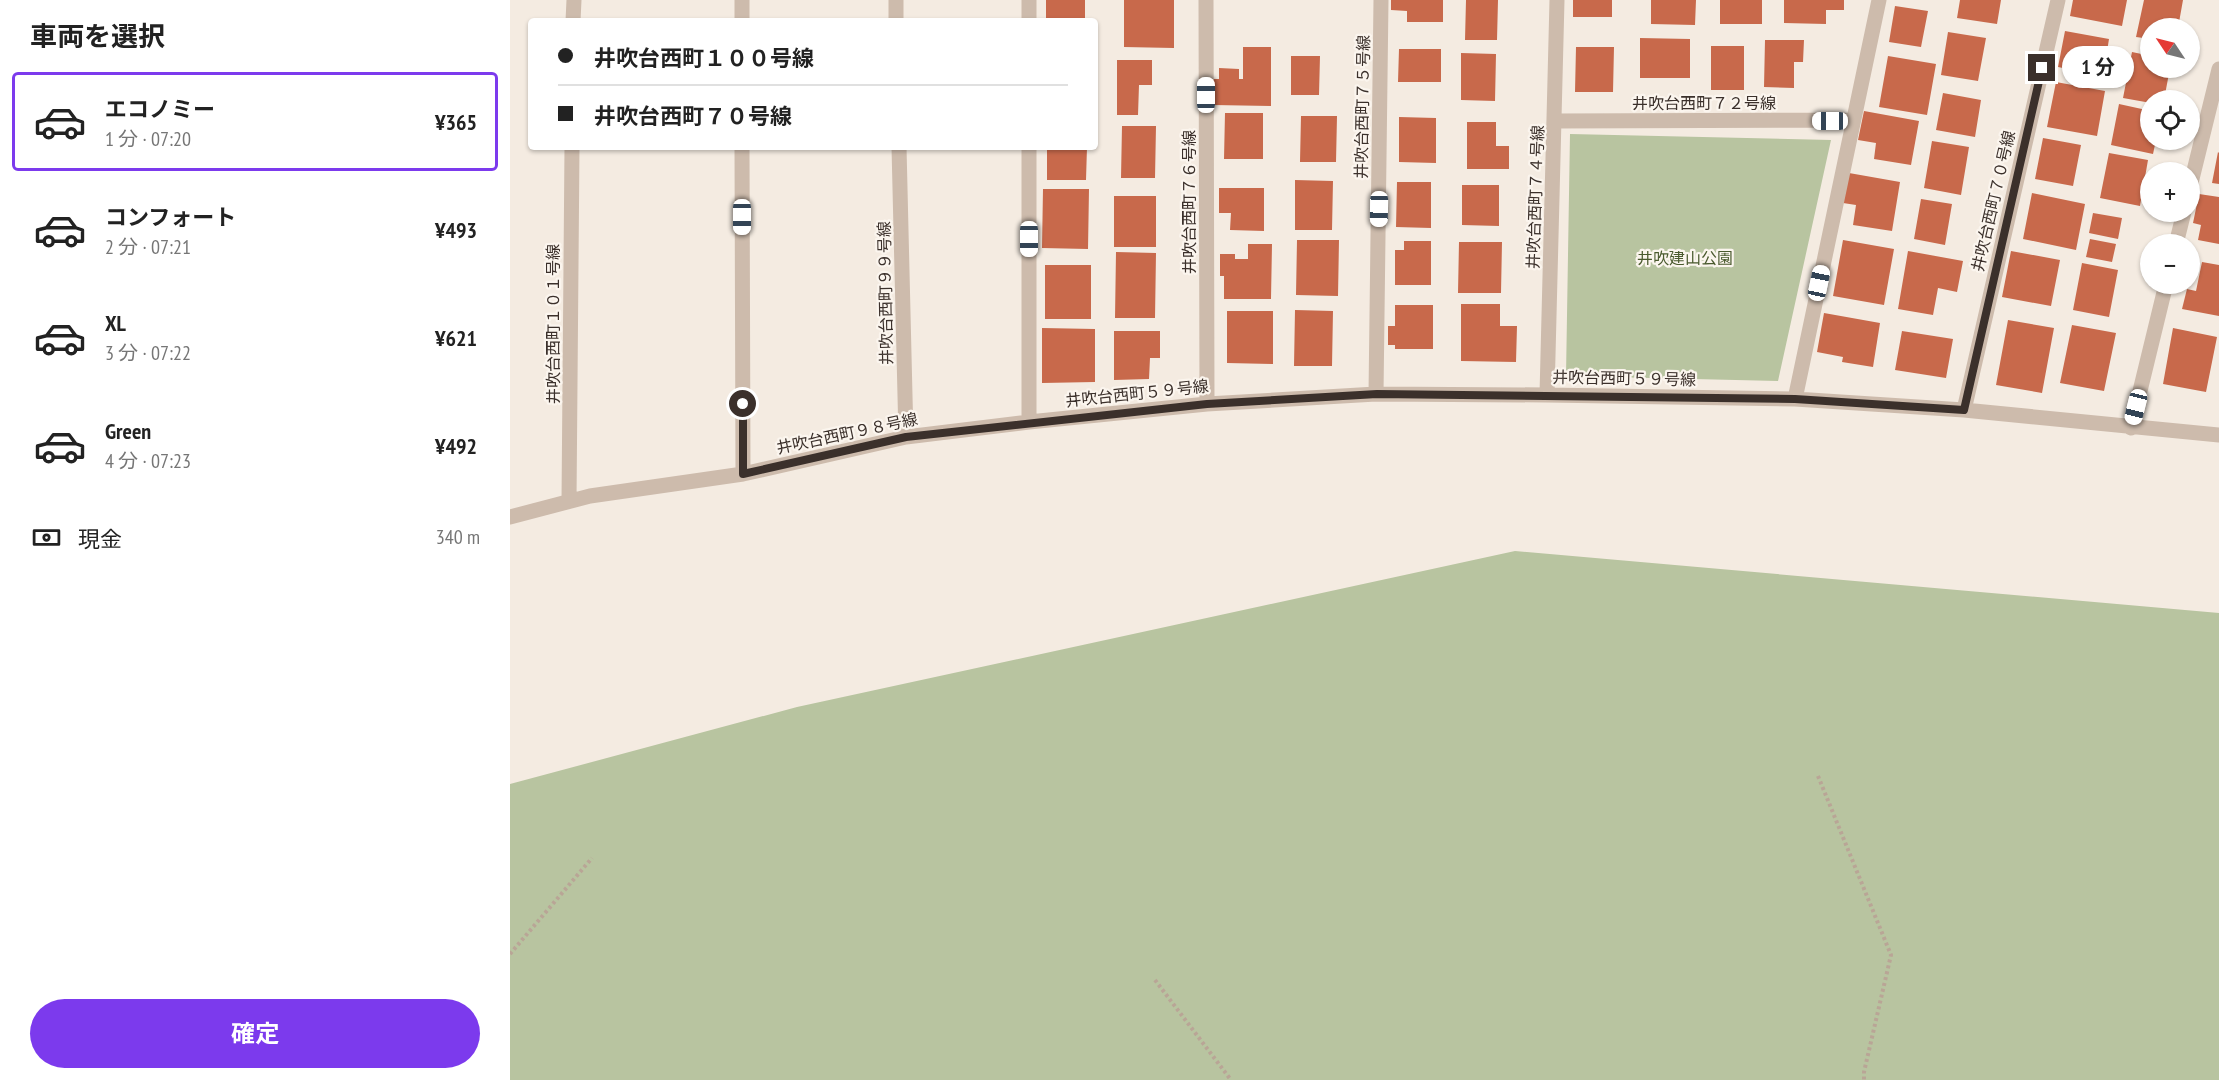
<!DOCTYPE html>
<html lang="ja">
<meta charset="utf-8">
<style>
body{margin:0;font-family:"PT Sans Narrow","Noto Sans JP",sans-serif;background:#f2f2f2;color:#222;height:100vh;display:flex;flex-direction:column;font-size:22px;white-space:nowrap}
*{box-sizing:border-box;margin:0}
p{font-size:20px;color:#767676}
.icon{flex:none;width:33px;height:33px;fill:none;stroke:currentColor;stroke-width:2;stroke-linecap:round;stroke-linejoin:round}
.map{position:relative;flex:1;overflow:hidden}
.side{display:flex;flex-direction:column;background:#fff;width:510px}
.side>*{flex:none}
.top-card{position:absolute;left:18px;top:18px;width:570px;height:132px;border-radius:6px;box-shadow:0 2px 4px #0004;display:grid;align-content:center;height:132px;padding:0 30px;background:#fff}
.needle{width:39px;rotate:305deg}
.buttons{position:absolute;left:1630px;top:18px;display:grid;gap:12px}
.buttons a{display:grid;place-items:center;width:60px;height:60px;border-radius:50%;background:#fff;box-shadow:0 2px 4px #0004;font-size:30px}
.end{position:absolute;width:27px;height:27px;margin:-14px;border:8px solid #3b302b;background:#fff;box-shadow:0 0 0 3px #fff}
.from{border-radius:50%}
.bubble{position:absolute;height:42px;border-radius:21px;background:#fff;box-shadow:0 2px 4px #0004;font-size:20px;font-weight:700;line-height:42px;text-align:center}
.car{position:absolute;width:18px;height:36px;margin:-18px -9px;border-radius:8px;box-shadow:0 0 4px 2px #0007;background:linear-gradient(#fff 24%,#345 0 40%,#fff 0 76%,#345 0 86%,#fff 0)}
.top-card b{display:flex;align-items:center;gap:21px;height:57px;font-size:22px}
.top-card b+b{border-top:2px solid #e0e0e0}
.top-card i{width:15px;height:15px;background:#222}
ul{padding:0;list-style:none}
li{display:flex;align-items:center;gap:18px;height:99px;margin:0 12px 9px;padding:0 18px;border:3px solid transparent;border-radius:6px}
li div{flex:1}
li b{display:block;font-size:22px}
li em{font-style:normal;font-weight:700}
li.selected{border-color:#7c3aed}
li>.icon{width:54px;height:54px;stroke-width:1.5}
h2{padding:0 30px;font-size:27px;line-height:72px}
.pay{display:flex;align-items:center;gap:15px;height:66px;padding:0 30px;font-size:22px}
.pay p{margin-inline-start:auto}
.primary-button{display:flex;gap:12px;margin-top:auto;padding:12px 30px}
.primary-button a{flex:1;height:69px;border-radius:36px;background:#7c3aed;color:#fff;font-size:24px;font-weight:700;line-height:69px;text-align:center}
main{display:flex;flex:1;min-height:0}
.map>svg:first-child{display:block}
.green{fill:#b8c4a0}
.building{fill:#c8694b}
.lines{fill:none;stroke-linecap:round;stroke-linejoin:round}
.path{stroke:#b9a596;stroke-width:4;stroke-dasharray:3 3;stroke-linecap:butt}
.minor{stroke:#cdbbac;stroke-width:15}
.route{stroke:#3b302b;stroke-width:8}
.labels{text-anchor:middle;stroke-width:4.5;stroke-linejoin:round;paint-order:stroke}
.street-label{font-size:16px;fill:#3b302b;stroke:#fbf5ee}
.park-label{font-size:16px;fill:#4a5a2e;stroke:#fbf5ee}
</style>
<main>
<section class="side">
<h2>車両を選択</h2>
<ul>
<li class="selected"><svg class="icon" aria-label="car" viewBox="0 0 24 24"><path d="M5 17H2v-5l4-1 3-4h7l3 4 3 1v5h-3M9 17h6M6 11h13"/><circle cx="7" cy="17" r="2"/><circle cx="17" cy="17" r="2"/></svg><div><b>エコノミー</b><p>1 分 · 07:20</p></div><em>¥365</em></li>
<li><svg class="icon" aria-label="car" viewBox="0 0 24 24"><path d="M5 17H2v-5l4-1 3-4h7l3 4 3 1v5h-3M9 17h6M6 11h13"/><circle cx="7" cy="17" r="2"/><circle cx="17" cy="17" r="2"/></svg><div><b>コンフォート</b><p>2 分 · 07:21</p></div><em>¥493</em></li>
<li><svg class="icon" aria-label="car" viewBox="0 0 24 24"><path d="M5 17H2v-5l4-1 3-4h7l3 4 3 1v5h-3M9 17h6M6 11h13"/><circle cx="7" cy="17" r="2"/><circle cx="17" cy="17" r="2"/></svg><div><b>XL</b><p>3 分 · 07:22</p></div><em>¥621</em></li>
<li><svg class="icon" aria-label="car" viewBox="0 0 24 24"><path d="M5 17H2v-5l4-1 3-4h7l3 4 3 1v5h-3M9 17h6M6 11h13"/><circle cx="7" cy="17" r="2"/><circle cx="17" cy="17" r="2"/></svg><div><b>Green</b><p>4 分 · 07:23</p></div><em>¥492</em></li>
</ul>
<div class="pay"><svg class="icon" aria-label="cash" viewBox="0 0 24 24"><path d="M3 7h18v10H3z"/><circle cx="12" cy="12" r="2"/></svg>現金<p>340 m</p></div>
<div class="primary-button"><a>確定</a></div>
</section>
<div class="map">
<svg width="1709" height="1080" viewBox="0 0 1709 1080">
<rect width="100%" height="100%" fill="#f4ebe1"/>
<path class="green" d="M1060,134L1321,140L1268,381L1056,376Z
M1005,551L1709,613V1080H0V784L287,707Z"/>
<path class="building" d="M536,0H575V21H536Z
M614,0H664V48L614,47Z
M881,0H933V22H897V11L881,10Z
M956,0H988L987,40H955Z
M1063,0H1102V17H1063Z
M1141,0H1186L1185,25L1141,24Z
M1210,0H1252V24H1210Z
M1274,0H1334V10H1316V24L1274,23Z
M1450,0H1491L1487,24L1447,18Z
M1563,0H1617L1612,26L1560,16Z
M1634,0H1673L1668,28H1641V39L1626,37Z
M1385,6L1418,11L1411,47L1379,42Z
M1555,31L1599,39L1593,76L1548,67Z
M1438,32L1476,38L1468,81L1431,75Z
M1130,38L1180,39V78H1130Z
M1255,40H1294L1293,62H1284V88L1254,87Z
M1201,46H1234V90H1201Z
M733,47H761V106L703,105V79H709V68L729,69V79H733Z
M1066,47H1104L1103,92H1065Z
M889,49H931V82H888Z
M1622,52L1641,56V68H1660L1654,100H1641V103L1613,98Z
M951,53L986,54L985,101L951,100Z
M781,56H810L809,95H781Z
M1378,56L1426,64L1417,115L1369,107Z
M607,60H642V85H629L628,115H607Z
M1546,82L1595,91L1587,136L1537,127Z
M1433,93L1471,100L1465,137L1426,130Z
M1609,104L1641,111V140H1646L1643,154L1601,145Z
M1354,111L1409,121L1401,165L1364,159L1366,143L1348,140Z
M715,113H753V159H714Z
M791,116H827L826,162H790Z
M889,117L926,118V163L889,162Z
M957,122H986V146H999V169H957Z
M612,126H646L645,178H611Z
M1533,138L1571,145L1563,186L1525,179Z
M1422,141L1459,147L1451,195L1414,188Z
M537,147H577L576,180H537Z
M1708,152L1709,153V184L1702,183Z
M1599,153L1638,160L1630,206L1590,198Z
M1339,173L1390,182L1382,231L1343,225L1346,205L1333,203Z
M785,180L823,181L822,230H785Z
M887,182H921V228L886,227Z
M952,185H989V226L952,225Z
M709,188H754V231L720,230L721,213H709Z
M533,189H579L578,249L532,248Z
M1522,193L1575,204L1566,250L1513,239Z
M1689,194L1709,197V244L1688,240L1691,225L1683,223Z
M604,196H646V247H604Z
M1411,199L1442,204L1435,245L1404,239Z
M1583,213L1612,218L1608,239L1579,233Z
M1580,239L1606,244L1602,262L1576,257Z
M787,240H829L828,296L786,295Z
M1333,240L1384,249L1374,305L1323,296Z
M894,241H921V285H885V250H894Z
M949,242H992L991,293H948Z
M738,244H762L761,299H714V276H710V254H725V259H738Z
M1398,251L1453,261L1447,292L1428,288L1423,315L1388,309Z
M1501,251L1550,260L1541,306L1492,297Z
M606,252L646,253L645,318H605Z
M1692,262L1709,265V316L1672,309L1677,289L1686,291Z
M1572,263L1608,270L1599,317L1563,310Z
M535,265H581V319H535Z
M951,304H990V326H1007L1006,362L951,361Z
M885,305H923V349H885V345H878V326H885Z
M785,310L823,311L822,366H784Z
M717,311H763V364L717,363Z
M1314,313L1370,323L1363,367L1332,362L1333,357L1307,352Z
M1498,320L1544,328L1532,393L1486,385Z
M1562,325L1606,333L1594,391L1550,383Z
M532,328L585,329V382L532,383Z
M1663,328L1707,337L1696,392L1653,384Z
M604,331H650V358H640L639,379L604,380Z
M1392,331L1443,339L1436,378L1385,370Z"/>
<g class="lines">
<path class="path" d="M1308,776L1381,955L1354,1072V1080
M0,954L82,858
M645,980L721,1080"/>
<path class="minor" d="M232,0V21
M386,0V21
M696,0L697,404
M63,21L64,0
M519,21V0
M1045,121L1343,120
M232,147L233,474
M389,147L396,437
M1680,187L1709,69
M1666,244L1674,212
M866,394L871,0
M1037,395L1047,0
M1285,399L1369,0
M1454,410L1548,0
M519,422L697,404L866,394L1037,395L1285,399L1454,410L1709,435
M1621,428L1656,284
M59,501L62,147
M0,517L80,496L233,474L396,437L519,422V147"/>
</g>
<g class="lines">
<path class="route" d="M233,404V474L396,437L697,404L867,394L1285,399L1454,410L1532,68"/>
</g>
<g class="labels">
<g class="street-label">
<text x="1194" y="109">井吹台西町７２号線</text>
<text transform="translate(852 107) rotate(-89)" y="6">井吹台西町７５号線</text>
<text transform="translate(1025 197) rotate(-88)" y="6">井吹台西町７４号線</text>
<text transform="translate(1483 201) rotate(-77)" y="6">井吹台西町７０号線</text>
<text transform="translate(679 202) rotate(-90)" y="6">井吹台西町７６号線</text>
<text transform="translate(375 293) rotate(-91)" y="6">井吹台西町９９号線</text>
<text transform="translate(43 324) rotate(-90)" y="6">井吹台西町１０１号線</text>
<text transform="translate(1114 378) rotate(1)" y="6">井吹台西町５９号線</text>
<text transform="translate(627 393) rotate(-6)" y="6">井吹台西町５９号線</text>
<text transform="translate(337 433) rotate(-12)" y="6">井吹台西町９８号線</text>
</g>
<g class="park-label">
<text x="1175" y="264">井吹建山公園</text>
</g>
</g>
</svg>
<div class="buttons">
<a><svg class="needle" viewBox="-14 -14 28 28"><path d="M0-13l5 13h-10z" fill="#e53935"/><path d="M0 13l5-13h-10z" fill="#767676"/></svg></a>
<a><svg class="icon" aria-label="locate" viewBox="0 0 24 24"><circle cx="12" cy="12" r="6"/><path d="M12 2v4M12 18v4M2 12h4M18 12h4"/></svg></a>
<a>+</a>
<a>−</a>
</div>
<i class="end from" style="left:233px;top:404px"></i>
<i class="end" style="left:1532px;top:68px"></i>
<div class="bubble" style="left:1552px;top:46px;width:72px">1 分</div>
<i class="car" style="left:696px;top:95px;rotate:0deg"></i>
<i class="car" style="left:1320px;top:121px;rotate:270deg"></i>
<i class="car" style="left:869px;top:209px;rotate:181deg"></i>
<i class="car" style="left:232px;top:217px;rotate:180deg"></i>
<i class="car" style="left:519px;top:239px;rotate:180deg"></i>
<i class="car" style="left:1309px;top:283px;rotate:12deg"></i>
<i class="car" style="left:1626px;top:407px;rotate:194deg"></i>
<div class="top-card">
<b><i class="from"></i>井吹台西町１００号線</b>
<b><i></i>井吹台西町７０号線</b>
</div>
</div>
</main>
